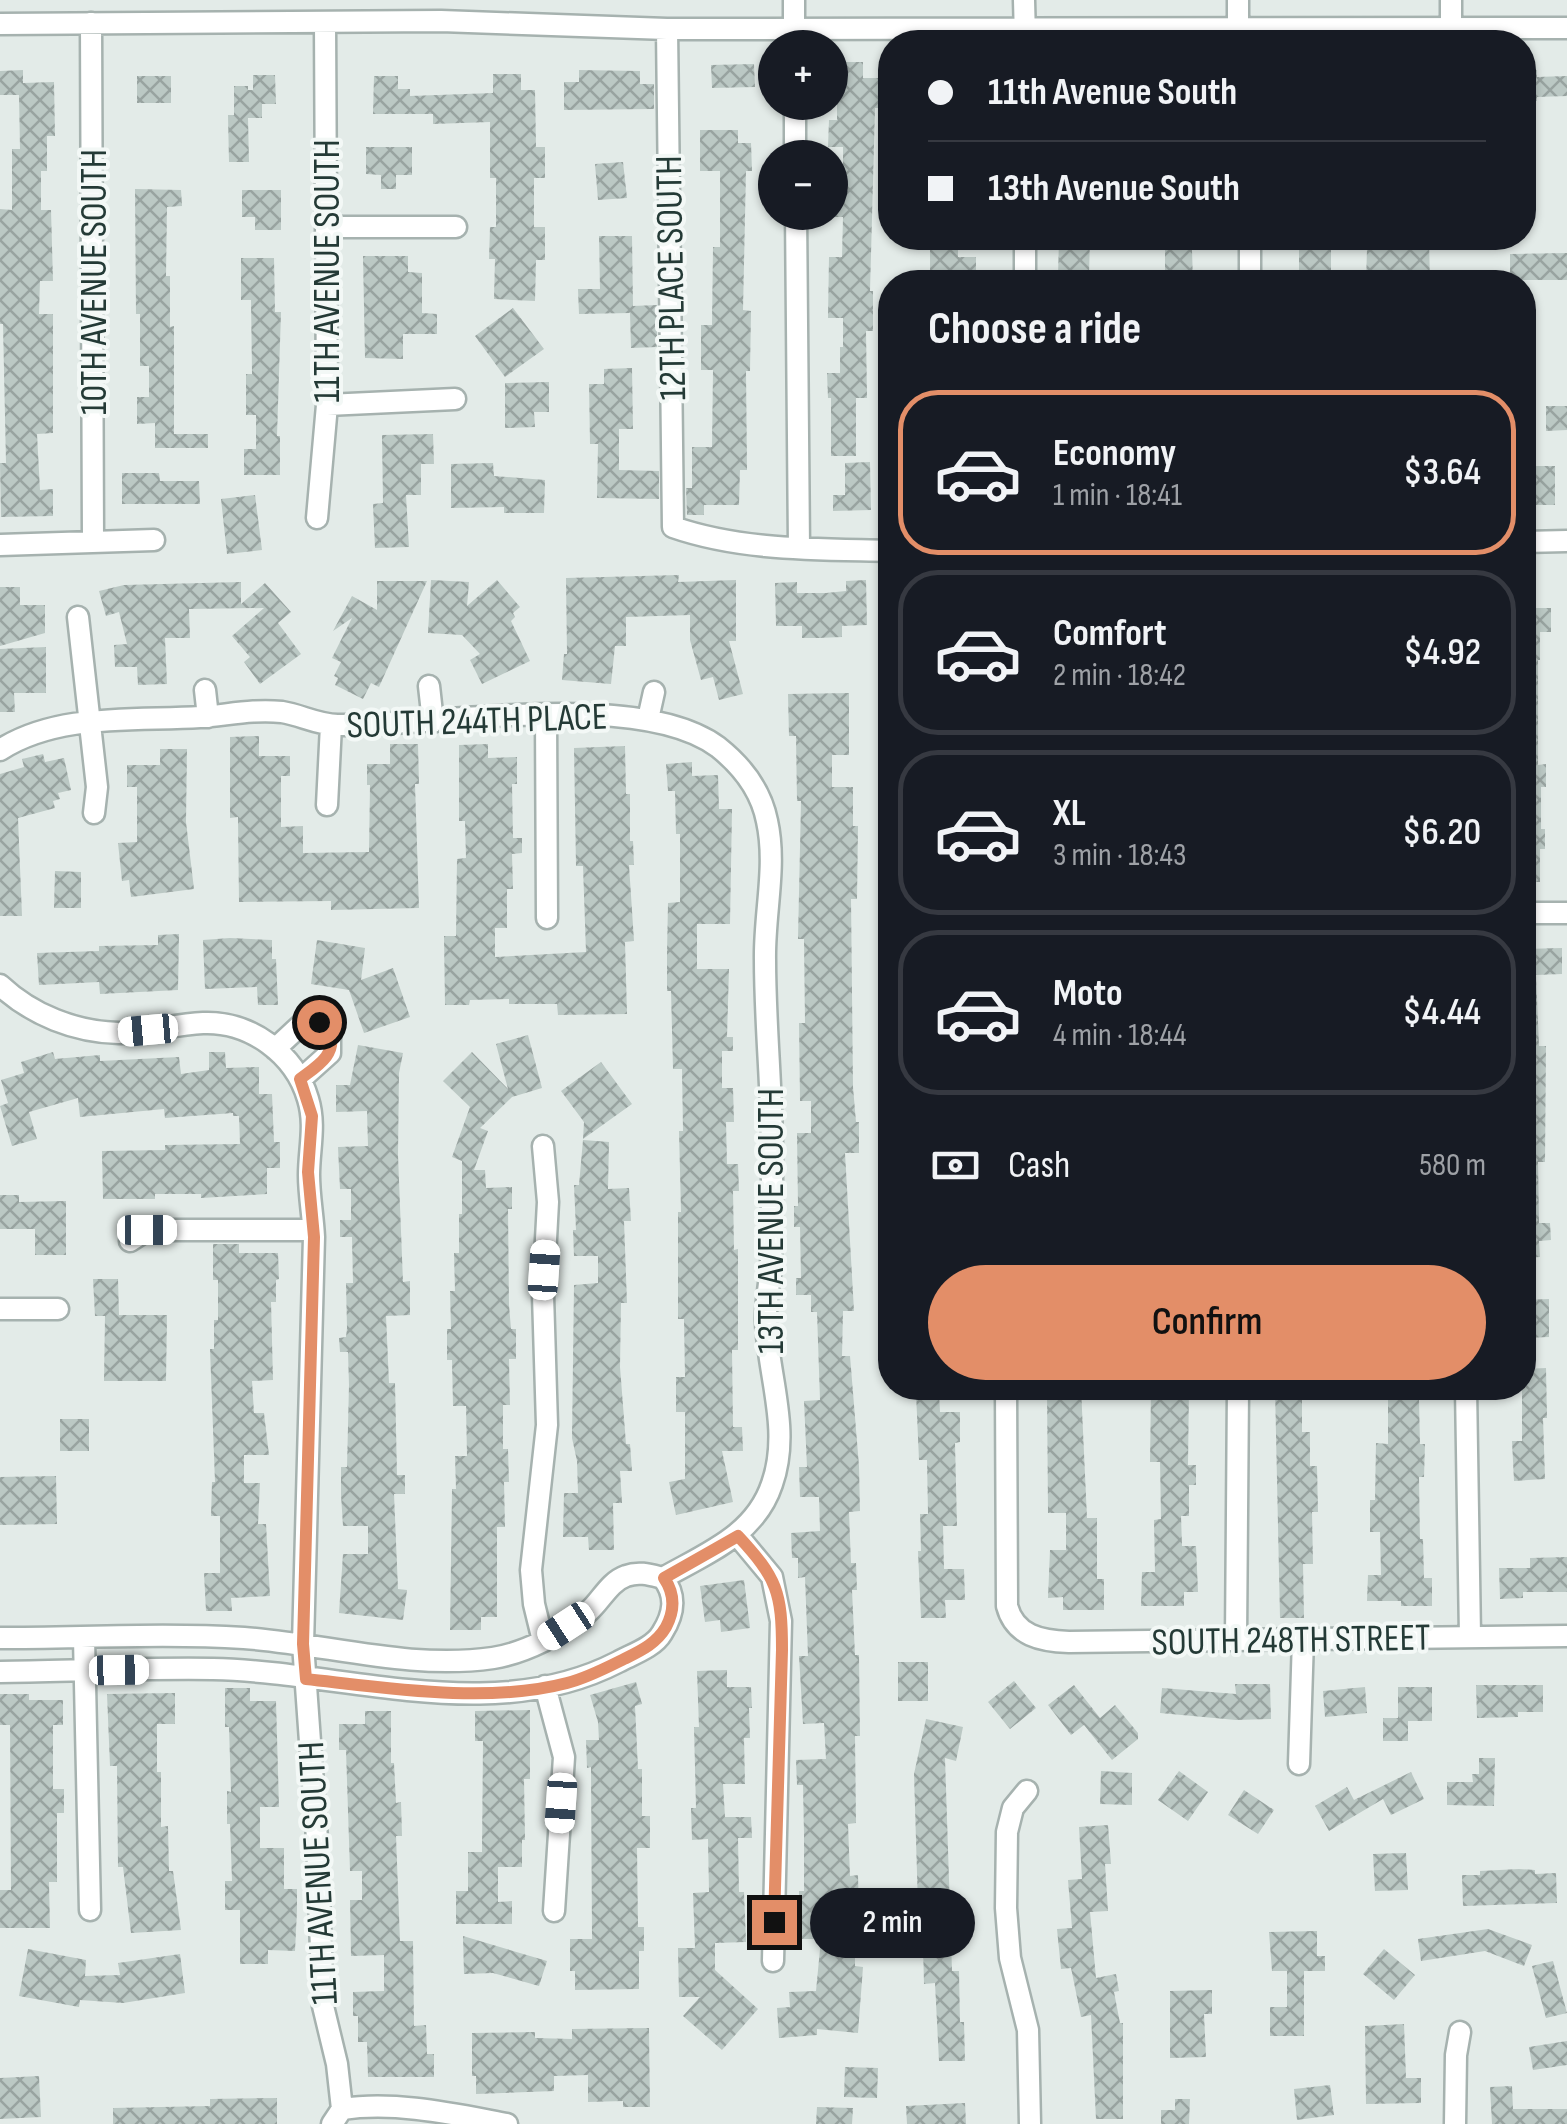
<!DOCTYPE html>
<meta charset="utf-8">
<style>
body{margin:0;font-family:"Sofia Sans Condensed",sans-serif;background:#242831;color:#f1f3f6;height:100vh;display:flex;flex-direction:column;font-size:38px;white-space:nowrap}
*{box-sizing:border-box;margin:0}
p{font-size:32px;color:#9ea1a6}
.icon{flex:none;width:55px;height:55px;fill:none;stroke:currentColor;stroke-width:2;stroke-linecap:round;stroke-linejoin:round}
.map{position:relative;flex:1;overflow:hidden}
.details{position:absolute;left:878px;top:270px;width:658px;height:1130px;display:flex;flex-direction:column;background:#171b24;border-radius:40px;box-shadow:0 2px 8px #0004}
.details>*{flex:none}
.guide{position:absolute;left:878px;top:30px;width:658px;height:220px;border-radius:40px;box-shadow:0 2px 8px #0004;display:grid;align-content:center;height:220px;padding:0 50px;background:#171b24}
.fabs{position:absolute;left:758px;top:30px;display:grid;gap:20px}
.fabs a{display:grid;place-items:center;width:90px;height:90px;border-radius:50%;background:#171b24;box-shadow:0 2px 8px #0004;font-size:50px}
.end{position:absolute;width:45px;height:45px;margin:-22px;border:12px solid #e38e68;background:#111;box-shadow:0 0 0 5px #111}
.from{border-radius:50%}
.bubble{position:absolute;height:70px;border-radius:35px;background:#171b24;box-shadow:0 2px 8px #0004;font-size:32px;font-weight:600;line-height:70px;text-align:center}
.car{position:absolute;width:30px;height:60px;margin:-30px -15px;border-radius:12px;box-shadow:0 0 8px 2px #0007;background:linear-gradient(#fff 24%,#345 0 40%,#fff 0 76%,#345 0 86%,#fff 0)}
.guide b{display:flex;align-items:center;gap:35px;height:95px;font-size:38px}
.guide b+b{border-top:2px solid #363941}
.guide i{width:25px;height:25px;background:#f1f3f6}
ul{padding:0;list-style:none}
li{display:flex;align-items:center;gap:30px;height:165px;margin:0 20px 15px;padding:0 30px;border:5px solid #363941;border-radius:40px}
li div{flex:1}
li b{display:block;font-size:38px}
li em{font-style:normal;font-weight:600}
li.on{border-color:#e38e68}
li>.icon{width:90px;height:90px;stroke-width:1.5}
h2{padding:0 50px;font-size:45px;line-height:120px}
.pay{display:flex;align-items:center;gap:25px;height:110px;padding:0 50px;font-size:38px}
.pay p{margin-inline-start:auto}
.primary-button{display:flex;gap:20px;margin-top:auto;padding:20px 50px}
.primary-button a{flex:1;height:115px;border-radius:60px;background:#e38e68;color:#111;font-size:40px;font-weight:600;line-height:115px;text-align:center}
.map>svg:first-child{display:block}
.building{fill:url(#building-cross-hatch)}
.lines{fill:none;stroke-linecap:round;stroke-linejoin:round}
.minor-casing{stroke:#a6b2af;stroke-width:25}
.minor{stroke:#fff;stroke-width:20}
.route{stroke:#e38e68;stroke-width:12}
.labels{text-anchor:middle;stroke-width:8;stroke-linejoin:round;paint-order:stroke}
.street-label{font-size:38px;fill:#243a36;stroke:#f3f8f6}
</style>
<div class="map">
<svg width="1567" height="2124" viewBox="0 0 1567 2124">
<defs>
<pattern id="building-cross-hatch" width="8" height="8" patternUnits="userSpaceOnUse" patternTransform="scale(2.5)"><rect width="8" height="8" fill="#bbc8c4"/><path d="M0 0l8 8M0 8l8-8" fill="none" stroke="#98a3a0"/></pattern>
</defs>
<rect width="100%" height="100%" fill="#e3ebe8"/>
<path class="building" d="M837,62H863V78H888V108H875L870,291H873V331H866L867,398H856V456H831V398H828L827,373H840V347H843V318H828L829,257H842L843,217H830V188H843V147H828L829,120H837Z
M754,64L755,87L712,88L711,65Z
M23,70V83L54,82L55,136H47V171H41V210H51L53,281H40L39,314H53V433L37,434L40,490L53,489V516L1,517L0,463H6L3,324H0V209L12,210V149H20L19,95H0V71Z
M579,70L640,71V84H654V109L564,110V82H579Z
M1522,70H1537V77L1567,76V96L1537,97V101H1522Z
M493,74H521V90H535L536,147H545V178H534V227H545V260H536L535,301L494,299L495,259H489L490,227H496V178H490V122L433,124V114H373L374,76H398V89H410V96L493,93Z
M253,75H275L276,104H262V118H248L249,162H229L228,115H234V86H248V90H253Z
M137,76H171V103H137Z
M700,130H738V143H751L752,171H746L743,310L751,311L750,371H746L747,470H740L739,505H704V515H687L686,488H692V447H712L713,370H701V325H712L713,247H720V171H700Z
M366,147H412V175H396V189H381V175L366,174Z
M623,162L627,198L598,200L595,164Z
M135,189L181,190L182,206L167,207L166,276H170V327L174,326V434H208V448H155V423L137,424V397H149V366H140V314H136Z
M242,190H281V230H255V217H242Z
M599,236H632L633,306L657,305V347L631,348L630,313L579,314L578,289H600Z
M1059,238H1090L1089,277H1058Z
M1396,238H1429L1430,282H1366L1367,249H1396Z
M930,241H958V257H976V282H930Z
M1299,247H1331V281H1299Z
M1165,250H1192L1193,282H1165Z
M1567,253V280H1510V254Z
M363,256H408V272L422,273V313L437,314V334H403V359L365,358Z
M241,258H274L275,312H281L277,436H280V475H244V449H256V415H246V374H252L251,300H241Z
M513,308L544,349L505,377L475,336Z
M632,368L633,429H619V470L659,471V499L597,498L598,444H590L589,384H604V369Z
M549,382V412H534L535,427L505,428V383Z
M1546,406H1567V430L1546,431Z
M433,434L434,464H421V495H406L409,547L375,548L373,504L383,503L382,435Z
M870,462L871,510L833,511V495H845V463Z
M493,463L494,476L545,480L544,513H504V507L451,508V464Z
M1522,466H1555V505H1535V492H1522Z
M122,473H159L160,481H199L200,504H122Z
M255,495L262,550L227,554L221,499Z
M679,575L678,582L736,580V641H729L743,694L719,700L713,677L701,680L690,640V615L626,617V646H615L611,684L562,680L564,654H567L566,578Z
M431,580L469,582L467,606L497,580L520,607L513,613L515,617L511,621L530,661L482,684L470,660L480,654L462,635L428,633Z
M866,580L867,625L842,626V637L818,638H802V626H776L775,583L797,582V593H826L846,591V581Z
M377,581H427L379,687L371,683L363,699L335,685L338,678L334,676L341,662L332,658L352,618L333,631L352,596L377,610Z
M241,582V604L265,583L291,612L278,623L301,654L260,684L244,662L250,657L232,636L264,608L189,609L190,638H165L167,684L138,685L137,667H115L114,645L127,644L119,612L106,616L99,591L124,585Z
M0,587H20V605H45V633L0,646Z
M1522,608H1551V632H1540V660H1538V765L1546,764V787H1541V829H1545V849H1540V882H1522Z
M46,647V693H14L15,712H0V649Z
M849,693V755H832V787H853V826H858L857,899H851L853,1087L856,1122H859V1153H845L854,1311H843L842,1356H850L859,1466L860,1511L849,1512L851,1563H856L857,1590H852L855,1655H859L860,1736H855L856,1823L848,1824L850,1876L858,1875L859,1915H855V1966L863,1967L858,2033L817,2029V2035L779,2038L777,2008L790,2007L789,1992L816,1991L821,1939H799V1891H804V1834L803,1785H797L796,1760L826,1759L824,1723L803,1724L799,1656H808L805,1577L798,1578V1558H792L791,1533L820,1531L819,1497H800L799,1467H807L804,1401L820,1400L817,1312H811V1295H796V1278H801L800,1227H794V1206H798L797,1133H811V1101H800L799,1023H805L804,939H798L801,801H797L796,736H789L788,694Z
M259,736V756H290V776H281V827L303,826V853L369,852L370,785H367V764H390V744H418L419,784H415L419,908L331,910V901L239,902L238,817L230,818V737Z
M488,744V758L517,757V784H512L513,838H522V853L512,854L513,889H507V928H495V957L586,952L583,866H576L574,748L625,746L626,794H630V841H633L634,865H629L634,941L625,942L627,1014L558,1015L557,1004H509V999L470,1000L469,1005H445L444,936H456L457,859L466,858L465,821H459V745Z
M160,749H187L186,822L194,889L131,897L129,880L122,881L118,843L137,842V787H127V765H160Z
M43,754L45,762L64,758L71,790L58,793L60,799L53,801L55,808L18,818L22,916H0V774L24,767L22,759Z
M692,762V776L718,775L719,809H732L730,924H697V969H729L727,1037H733V1051H722V1088H733L734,1122H726L727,1164H738L739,1191H733L734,1250L738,1249V1350H732L733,1427H742L743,1451H722L733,1502L676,1515L669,1482L685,1479V1412H676V1377H685L684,1319H678V1212H681L679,1131H683L682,1069H673L671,991H667V953L668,903L680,902V834H676L675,791H668L666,764Z
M55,871L81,872V908H54Z
M179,934L178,990L100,994L99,982L39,985L37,953L99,951V946L158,945V935Z
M230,938L272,940V959H276L278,1005H258L257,987L205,989L203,940Z
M317,940L365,948L361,980L393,968L410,1017L364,1033L349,990L311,984Z
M1562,948V974L1536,975L1539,1046H1546L1545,1162H1538L1539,1223H1550L1551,1240L1539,1241L1540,1257L1522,1258V949Z
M528,1035L542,1088L512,1097L480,1128L488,1131L474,1170H485L486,1188L512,1187V1209H508L509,1305L511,1329H516V1359H509L510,1405H503V1449H508L509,1482H504L505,1527H497V1617H481V1630H450L452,1489H456L455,1456H467L466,1406H453L452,1360H447V1329H451L450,1291H455L454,1253H459V1214H462V1161L452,1157L470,1107L443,1081L472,1052L508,1089L496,1044Z
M358,1045L403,1053L399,1073L398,1155L403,1282L410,1281V1315L386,1316L389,1383H395L397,1475H405V1494H394L398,1589L407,1590L403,1620L339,1613L343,1554H368V1526H343L341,1495V1467H347L349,1385L348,1352H340L339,1338L346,1337L347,1328L346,1283H353L352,1237H340V1220H351V1189H340L338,1147L368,1146L367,1111L336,1112V1085H350Z
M53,1052L55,1059L100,1055V1061L179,1057L181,1074L209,1070V1052H225L226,1068L259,1067V1094H272L274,1142H280V1168H267V1194L201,1198V1194H155V1199H103L102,1151L165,1150V1145L240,1144L239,1116H233V1113L165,1118L164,1109L80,1117L78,1098L29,1112L37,1139L12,1146L0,1106L8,1103L1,1080L24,1073L21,1062Z
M601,1062L632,1104L583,1139L584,1122L561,1091Z
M583,1140L609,1142L608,1189L629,1188L631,1221H624L627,1303H621L620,1367L626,1444H630L632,1471H620L622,1503H613L614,1550H589L588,1537H563L564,1493H578L577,1461L572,1438L574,1285L598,1283V1256H574L573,1230H576L574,1185H579Z
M0,1195H19V1202L66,1201V1255H35V1229H0Z
M213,1244H239V1253H278L279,1279L276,1280V1302H271L273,1380L252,1381L254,1413H264L269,1455H244V1483H260L258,1524H266L270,1596L231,1598L232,1611H206L204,1573H220V1516H211L212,1482H215L210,1349H214V1320H218V1280H213Z
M93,1279H118L119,1315H167L166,1381H104L105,1316H95Z
M1549,1299V1337L1522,1338V1300Z
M1546,1368L1547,1418H1543L1545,1479L1514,1481L1512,1441H1522V1369Z
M1047,1388H1081L1087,1518H1097V1579H1104V1610H1063V1597L1048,1598L1050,1550H1066V1513H1048Z
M1151,1388H1189L1188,1465H1196V1485H1189V1516H1181L1182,1546H1196L1198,1592H1184V1606H1141L1142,1572H1155L1154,1520L1161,1519L1160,1462H1150Z
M1275,1388H1302V1432H1310V1466H1317L1318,1512H1312L1313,1564H1303L1304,1618H1280Z
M939,1392L940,1412H960V1442L955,1443L957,1526H943L944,1569H964L965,1600H945L946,1618H921L918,1551H921L920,1514H928L927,1460H919L916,1393Z
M1388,1399H1419L1420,1444H1425L1424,1477H1419L1420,1539H1423L1424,1578H1432V1606H1401V1601H1367L1368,1575H1381L1380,1532H1370V1500H1375L1376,1443L1388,1444Z
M60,1419H89V1451H60Z
M56,1476L57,1524L0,1525V1477Z
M1567,1557V1592H1523V1598L1500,1599L1499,1568H1530V1558Z
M744,1580L750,1628L721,1632L720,1620L705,1622L700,1586Z
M898,1662H928V1701H898Z
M727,1670V1687H751L752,1708H749L750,1738H744L745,1784H723L725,1817H751L752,1838H738L739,1892H744L746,1942L715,1943V1970L758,2009L722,2050L683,2016L700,1997H679L678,1948H695L693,1893L709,1892L708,1839L692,1840L691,1808H696L694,1727H699L697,1671Z
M1014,1681L1036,1708L1010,1729L988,1702Z
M636,1682L642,1704L635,1706L638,1769H642V1816H650V1848H637L638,1927H644V1951H639V1989L575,1990V1971H570V1939H592L591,1767L587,1768L586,1740H599L598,1722L590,1695Z
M1235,1684H1270L1271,1719L1236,1720L1160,1713L1162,1688L1236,1694Z
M1074,1685L1100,1718L1115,1705L1138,1733V1739L1112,1760L1084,1725L1071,1735L1048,1705Z
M1476,1685H1543V1712H1518V1717L1477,1718Z
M1365,1687L1367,1713L1325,1717L1323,1691Z
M1398,1687H1432V1721H1408V1741H1383V1718H1398Z
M225,1688H250V1701H276L279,1807H260V1848H284V1889H297V1910L295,1951L268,1950V1964H240V1910H225V1881H232L230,1824H227V1791L231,1792L229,1727H225Z
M175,1693V1724H157V1772H161V1827L168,1826L169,1871H173L181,1930L131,1933L123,1867H118L117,1766H110L107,1694Z
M0,1694H29V1700H63V1725H53V1789H64V1813H57V1882H49L50,1928H0V1890H11L10,1725H0Z
M530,1710V1779H524L525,1840H522V1867H498V1902L512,1901V1924H456V1891H468V1852H482L483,1741H475V1711Z
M365,1711H391V1763H394L396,1803L401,1802L402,1836H396L400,1941H413L414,2026L426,2025L427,2054H434V2077H368L367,2042H358V2016H353V1992L384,1991V1955L351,1956L350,1900H362V1871H350L346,1750H339V1724H365Z
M926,1719L963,1727L956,1761L945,1758L952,1971H959L960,2022H964L965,2061H939L935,1983L924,1984L922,1906H918L914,1774Z
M1479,1758H1495L1494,1806L1447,1805V1782H1473L1472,1774H1479Z
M1101,1771L1132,1773V1805L1100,1804Z
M1179,1771L1208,1792L1188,1821L1158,1800Z
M1411,1772L1424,1799L1391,1815L1383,1799L1329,1831L1315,1806L1347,1787L1354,1800Z
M1244,1790L1274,1810L1258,1834L1228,1815Z
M1108,1825L1111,1864H1105L1108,1911L1090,1912L1096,1978L1116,1974L1119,1991L1114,1992L1120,2023H1123V2119H1096L1091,2015L1081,2017L1071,1968L1061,1969L1057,1929L1072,1928L1068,1880L1082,1879L1079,1827Z
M1406,1853L1408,1890L1375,1891L1373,1854Z
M1519,1869L1535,1870V1874L1556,1873L1557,1903L1463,1906L1462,1875H1480V1871Z
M1488,1929L1532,1945L1524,1966L1485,1951L1421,1961L1418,1939Z
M1317,1931V1956H1325V1971H1304V2036H1270V2007H1287V1971H1272L1269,1932Z
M463,1936L547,1961L539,1986L493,1973L464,1974Z
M28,1949L86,1960L85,1976L120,1975L118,1963L180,1954L185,1993L123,2003L80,2000L79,2007L19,1996Z
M1384,1949L1415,1975L1394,2000L1363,1974Z
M1553,1961L1567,2013L1546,2018L1532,1966Z
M1212,1990V2014H1204L1206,2057L1170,2058V1991Z
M1404,2024L1406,2078H1421V2103L1366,2104L1365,2026Z
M649,2028L650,2107H623V2101L588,2102V2075L554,2076V2091L476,2094V2076H472V2033L535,2032V2038L572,2039V2029Z
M1567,2041V2065L1533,2070L1529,2047Z
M845,2067L878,2068L877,2098L844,2097Z
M39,2076L41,2117L0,2119V2078Z
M1330,2085L1334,2115L1297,2120L1294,2089Z
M1512,2086L1513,2109H1567V2124H1492L1490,2087Z
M277,2098V2124H113V2108L210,2106V2099Z
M1175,2099H1190L1189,2124H1161V2110H1175Z
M965,2103L966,2124H907L906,2106Z
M817,2107L853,2108L852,2124H816Z"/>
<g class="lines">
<g class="minor-casing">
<path id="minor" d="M794,0V48
M1024,0L1025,38
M1238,0V29
M91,23L93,540
M0,24L441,21L667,29L1567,28
M1451,28V0
M667,29L673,527C742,551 818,549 890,551
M795,102V158
M796,212L799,548
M327,227H456
M1025,238V282
M1250,238V282
M327,405L455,399
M317,518L327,405L325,23
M1522,542L1567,541
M0,545L154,540
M78,617L97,787L94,813
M429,686L433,722
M205,690L208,717
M546,715L547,918
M648,719L654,692
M0,750C57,713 135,721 200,717C228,715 253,709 282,712C301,715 318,725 338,725C436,726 639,688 718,747C742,766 761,791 767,821C777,866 764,914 765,960C765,1029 773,1097 772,1166C772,1199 772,1232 771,1264C770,1283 765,1303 766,1322C768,1376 791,1430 772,1484C755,1535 707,1553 663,1578C651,1575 639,1571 626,1576C609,1582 601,1601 588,1612C564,1633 525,1653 493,1658C409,1670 327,1644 244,1638C163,1633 81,1638 0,1638
M327,805L331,725
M1522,913H1567
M0,985C32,1015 75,1032 119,1033C147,1033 175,1024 203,1023C250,1021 295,1054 308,1099C316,1125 309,1149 309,1175C309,1196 313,1216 314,1237L303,1644L317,1839L323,2006L337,2064L342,2109L332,2124
M275,1049L304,1022H319L330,1032V1053L301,1079
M543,1146L548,1202L543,1295L547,1425L531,1570L534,1604L543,1641
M130,1241L147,1230H313
M0,1309H58
M1006,1388L1007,1606C1015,1636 1041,1641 1069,1642L1567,1636
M1466,1388L1470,1636
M738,1536L772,1577L781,1621L773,1961
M84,1638L90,1910
M1236,1639L1238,1388
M0,1672C71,1671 142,1668 213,1669C346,1672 492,1727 618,1662C633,1654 654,1647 662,1633C674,1614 677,1596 663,1578
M545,1686L564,1757L554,1911
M1299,1764L1303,1639
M1027,1791L1013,1808L1007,1832L1006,1908L1010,1958L1028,2030L1030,2124
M342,2109C396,2101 453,2114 507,2124
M1455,2124L1456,2055L1460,2032"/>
</g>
<use href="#minor" class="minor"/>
</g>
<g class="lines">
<path class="route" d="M319,1022L330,1032C337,1055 317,1066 300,1079L312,1116L308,1172L314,1237L303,1644L306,1679C387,1688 487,1704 567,1683C587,1678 606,1668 624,1659C640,1651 656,1644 666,1627C675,1610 675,1594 664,1578L738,1536C777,1578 782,1592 782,1650L774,1922"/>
</g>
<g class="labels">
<g class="street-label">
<text transform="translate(326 271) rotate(-90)" y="13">11TH AVENUE SOUTH</text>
<text transform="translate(670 278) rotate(-91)" y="13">12TH PLACE SOUTH</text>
<text transform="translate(93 282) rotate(-90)" y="13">10TH AVENUE SOUTH</text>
<text transform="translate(477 720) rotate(-2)" y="13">SOUTH 244TH PLACE</text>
<text transform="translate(770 1221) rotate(-90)" y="13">13TH AVENUE SOUTH</text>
<text transform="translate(1291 1639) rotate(-1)" y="13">SOUTH 248TH STREET</text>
<text transform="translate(317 1873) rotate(-93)" y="13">11TH AVENUE SOUTH</text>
</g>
</g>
</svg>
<div class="fabs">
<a>+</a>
<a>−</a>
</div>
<i class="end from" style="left:319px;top:1022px"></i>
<i class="end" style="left:774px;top:1922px"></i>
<div class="bubble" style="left:810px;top:1888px;width:165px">2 min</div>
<i class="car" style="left:148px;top:1030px;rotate:265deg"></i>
<i class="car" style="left:147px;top:1230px;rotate:90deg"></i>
<i class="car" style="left:544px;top:1270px;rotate:4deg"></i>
<i class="car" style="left:566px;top:1626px;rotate:237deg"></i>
<i class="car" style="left:119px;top:1670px;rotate:89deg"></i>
<i class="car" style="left:561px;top:1803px;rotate:184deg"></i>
<div class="guide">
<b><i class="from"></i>11th Avenue South</b>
<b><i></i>13th Avenue South</b>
</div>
<section class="details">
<h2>Choose a ride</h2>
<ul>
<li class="on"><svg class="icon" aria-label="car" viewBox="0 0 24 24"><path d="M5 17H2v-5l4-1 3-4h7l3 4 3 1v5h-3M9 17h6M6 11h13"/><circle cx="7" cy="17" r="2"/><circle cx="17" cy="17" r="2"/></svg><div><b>Economy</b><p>1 min · 18:41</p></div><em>$3.64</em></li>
<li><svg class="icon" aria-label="car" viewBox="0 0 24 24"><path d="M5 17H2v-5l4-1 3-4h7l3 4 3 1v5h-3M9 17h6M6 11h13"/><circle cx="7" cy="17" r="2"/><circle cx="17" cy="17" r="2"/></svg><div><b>Comfort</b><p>2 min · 18:42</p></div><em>$4.92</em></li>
<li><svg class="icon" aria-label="car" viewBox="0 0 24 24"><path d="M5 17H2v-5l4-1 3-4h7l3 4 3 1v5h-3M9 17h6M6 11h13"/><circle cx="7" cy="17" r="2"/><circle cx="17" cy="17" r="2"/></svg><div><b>XL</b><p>3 min · 18:43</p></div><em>$6.20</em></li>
<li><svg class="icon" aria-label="car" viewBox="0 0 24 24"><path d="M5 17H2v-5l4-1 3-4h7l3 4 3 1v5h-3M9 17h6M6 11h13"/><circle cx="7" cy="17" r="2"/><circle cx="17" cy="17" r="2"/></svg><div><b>Moto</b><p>4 min · 18:44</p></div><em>$4.44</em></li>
</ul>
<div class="pay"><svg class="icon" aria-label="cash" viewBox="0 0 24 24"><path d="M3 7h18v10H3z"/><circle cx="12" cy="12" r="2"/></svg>Cash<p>580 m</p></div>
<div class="primary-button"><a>Confirm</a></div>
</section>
</div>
